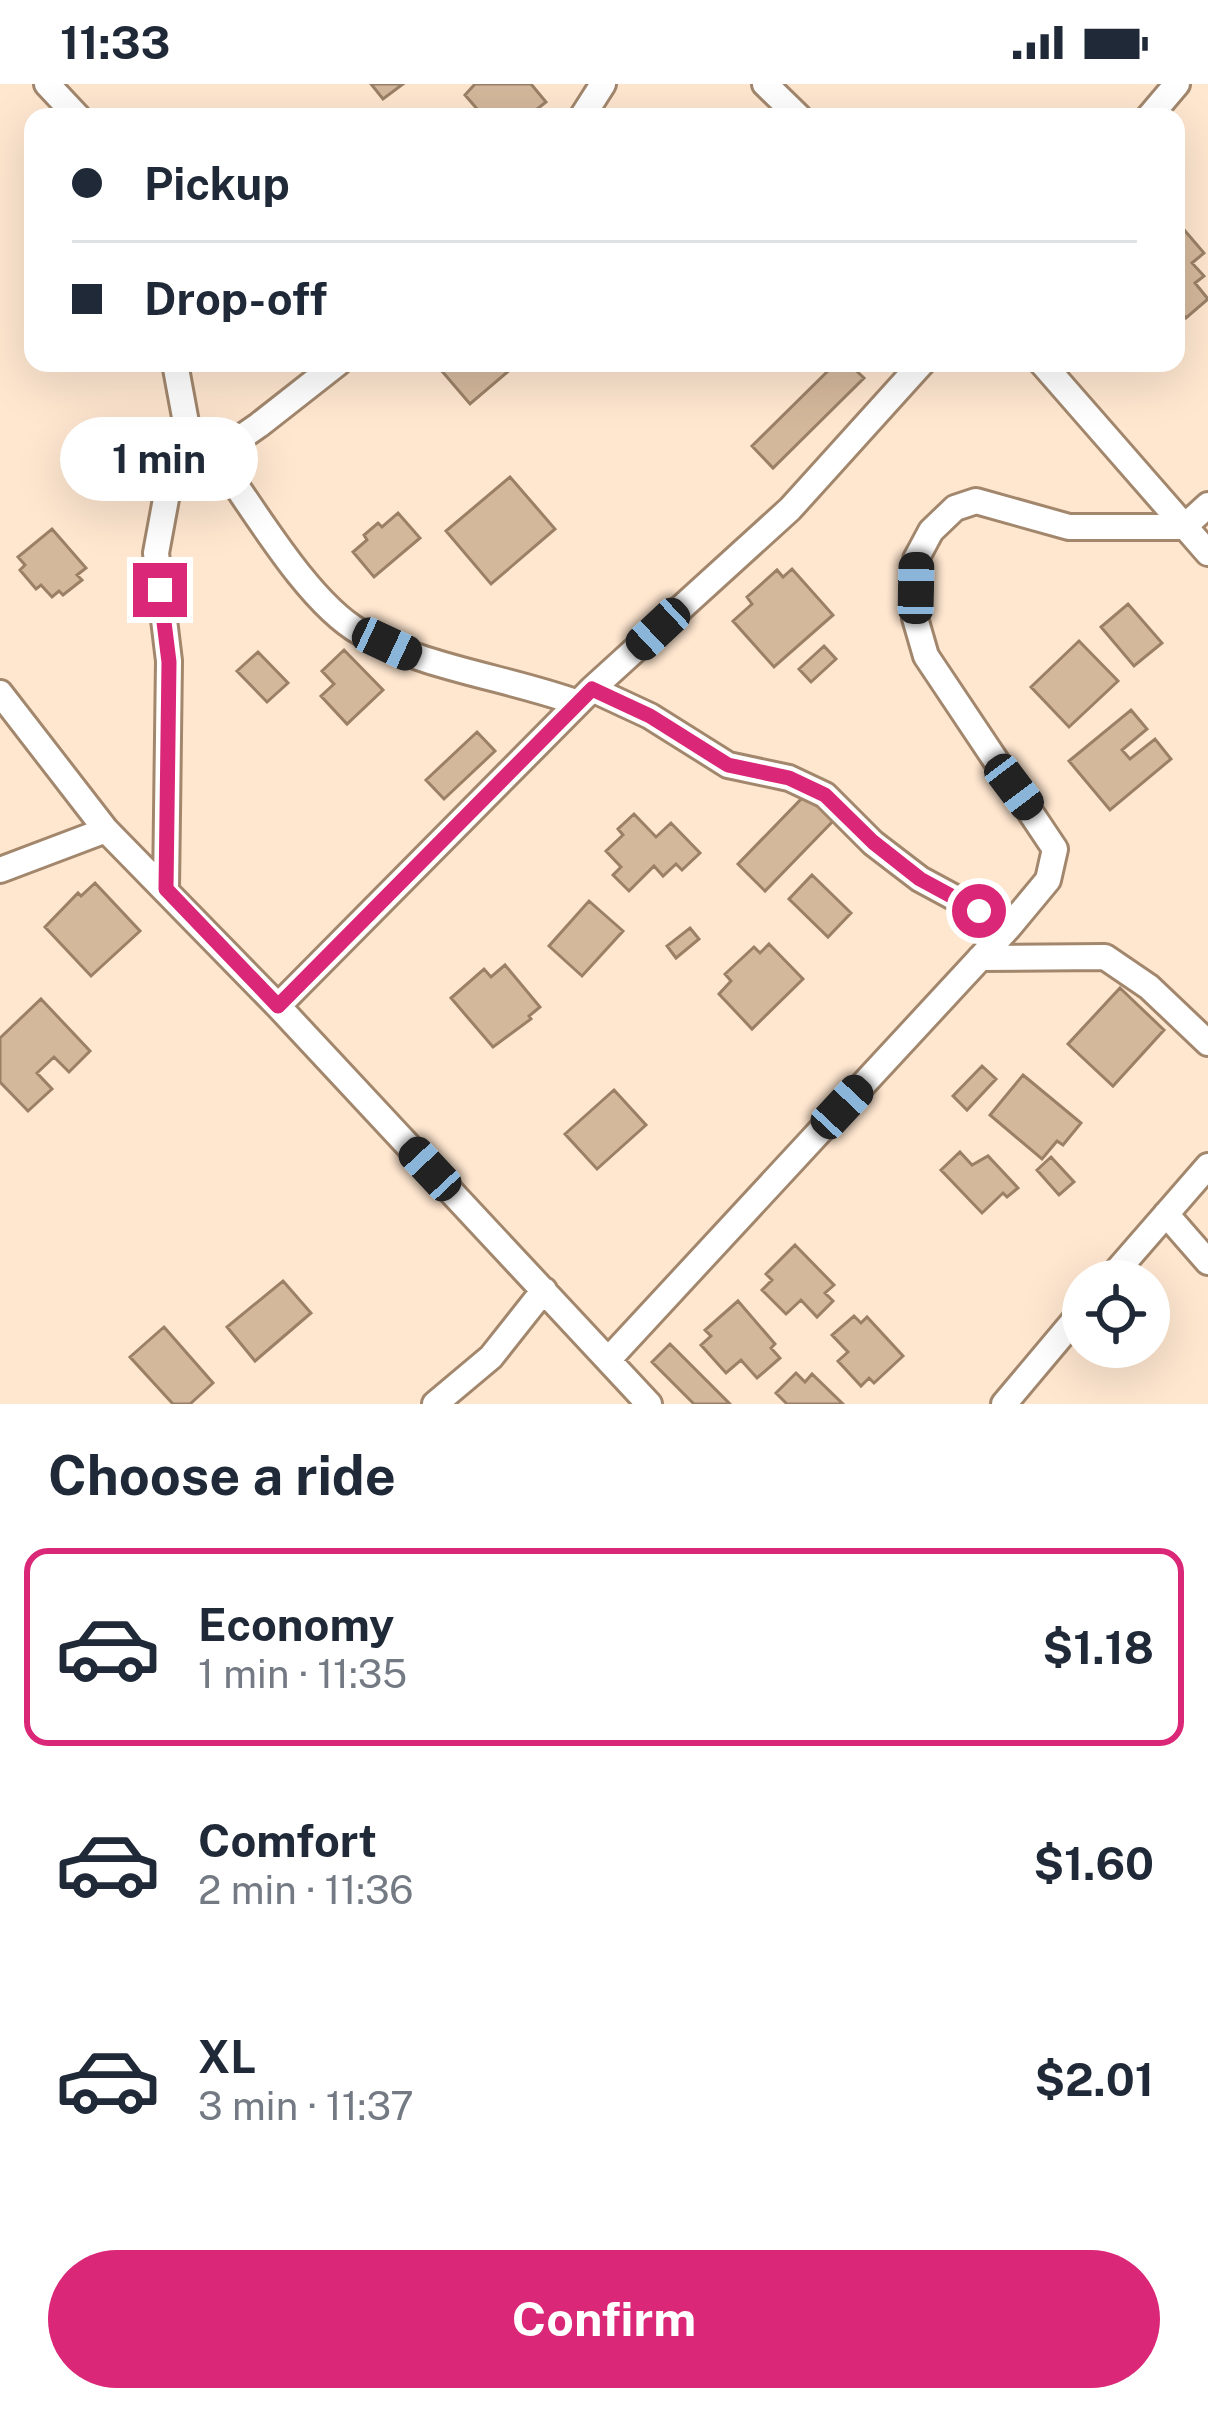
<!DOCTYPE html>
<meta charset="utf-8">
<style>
body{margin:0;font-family:"Public Sans",sans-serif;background:#f6f6f7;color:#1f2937;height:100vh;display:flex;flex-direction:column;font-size:45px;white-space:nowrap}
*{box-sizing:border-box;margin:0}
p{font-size:39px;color:#747a83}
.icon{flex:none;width:66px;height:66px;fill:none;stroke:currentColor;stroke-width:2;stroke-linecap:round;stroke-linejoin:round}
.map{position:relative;height:1320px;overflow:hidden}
.details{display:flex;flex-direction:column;background:#fff;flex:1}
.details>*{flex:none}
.hud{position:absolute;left:24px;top:24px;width:1161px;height:264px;border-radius:24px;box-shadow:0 12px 48px #0002;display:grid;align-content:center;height:264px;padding:0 48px;background:#fff}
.fabs{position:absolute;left:1062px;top:1176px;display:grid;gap:24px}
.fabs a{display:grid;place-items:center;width:108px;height:108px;border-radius:50%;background:#fff;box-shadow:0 12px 48px #0002;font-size:60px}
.end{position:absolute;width:54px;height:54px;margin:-27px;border:15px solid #db2777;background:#fff;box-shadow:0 0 0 6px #fff}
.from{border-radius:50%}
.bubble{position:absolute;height:84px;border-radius:42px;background:#fff;box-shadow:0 12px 48px #0002;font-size:39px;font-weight:700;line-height:84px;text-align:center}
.car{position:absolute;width:36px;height:72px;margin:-36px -18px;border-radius:15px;box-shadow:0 0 9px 3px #0007;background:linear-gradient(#222 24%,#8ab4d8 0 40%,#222 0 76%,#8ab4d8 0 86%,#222 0)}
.hud b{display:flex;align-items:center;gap:42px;height:114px;font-size:45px}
.hud b+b{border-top:3px solid #e0e1e3}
.hud i{width:30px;height:30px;background:#1f2937}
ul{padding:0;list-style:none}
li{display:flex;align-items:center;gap:36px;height:198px;margin:0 24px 18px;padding:0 24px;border:6px solid transparent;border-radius:24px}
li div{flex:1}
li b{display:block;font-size:45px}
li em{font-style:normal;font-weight:700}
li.selected{border-color:#db2777}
li>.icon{width:108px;height:108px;stroke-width:1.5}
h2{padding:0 48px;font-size:54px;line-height:144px}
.button{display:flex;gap:24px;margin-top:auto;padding:24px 48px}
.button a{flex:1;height:138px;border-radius:72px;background:#db2777;color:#fff;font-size:48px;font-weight:700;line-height:138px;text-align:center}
.status{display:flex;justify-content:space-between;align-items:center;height:84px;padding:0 60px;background:#fff;direction:ltr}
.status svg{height:33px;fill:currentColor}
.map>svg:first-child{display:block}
.building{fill:#d4b89c;stroke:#9b8066;stroke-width:3}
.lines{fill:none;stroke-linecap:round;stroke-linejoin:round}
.street-casing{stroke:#a2876d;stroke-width:30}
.street{stroke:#fff;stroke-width:24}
.route{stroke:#db2777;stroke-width:15}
</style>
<div class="status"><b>11:33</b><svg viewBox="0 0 49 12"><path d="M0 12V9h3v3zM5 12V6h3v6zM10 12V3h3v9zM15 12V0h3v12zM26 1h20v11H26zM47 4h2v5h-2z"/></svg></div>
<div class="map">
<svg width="1208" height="1320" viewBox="0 0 1208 1320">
<rect width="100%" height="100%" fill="#fee6cf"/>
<path class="building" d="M371,0H403L383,15Z
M475,0H531L546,18L527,33H484L465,11Z
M1180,141L1204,169L1192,179L1204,192L1195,199L1208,215L1186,234L1176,223V145Z
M435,279H518L470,320Z
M836,279H848L864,294L773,384L752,362Z
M510,393L555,445L491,500L446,447Z
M398,429L420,454L374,493L353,468L367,456L364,451L378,439L382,443Z
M52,445L86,484L77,491L82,496L63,511L59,507L52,513L41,501L36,505L20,486L25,481L18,473Z
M792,485L833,531L774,583L733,537L752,520L747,513L777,486L783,493Z
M1128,520L1162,559L1134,582L1101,543Z
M1079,557L1118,597L1069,643L1031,603Z
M824,562L836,575L811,598L799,585Z
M344,566L383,606L347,640L321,612L334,600L322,587Z
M258,568L288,599L267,618L237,587Z
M1131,626L1147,645L1122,666L1130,675L1155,655L1171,675L1110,726L1069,677Z
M477,648L495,667L444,715L426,696Z
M807,709L834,736L765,807L738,780Z
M634,730L656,753L671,739L700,769L682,786L676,780L663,792L654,782L629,807L613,791L621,783L606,767L623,751L618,745Z
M812,791L851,829L828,853L789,815Z
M95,799L140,847L91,892L45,843L78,809L81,812Z
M589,817L623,847L582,892L549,862Z
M690,844L699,855L676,874L667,862Z
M769,860L803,895L752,945L719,910L731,897L725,890L754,863L760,869Z
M505,881L540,923L529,932L531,935L493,963L451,914L484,885L491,893Z
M1120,904L1164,946L1113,1002L1068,960Z
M41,915L90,967L69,988L54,973L37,989L52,1005L28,1027L0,998V954Z
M982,982L996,995L967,1026L953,1012Z
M1023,991L1081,1039L1063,1061L1057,1057L1042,1075L990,1031Z
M614,1006L646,1041L597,1085L565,1050Z
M960,1068L972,1081L988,1072L1018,1104L1007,1113L1003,1109L982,1129L941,1086Z
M1051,1073L1074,1098L1059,1111L1037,1086Z
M795,1161L834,1201L825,1209L833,1217L817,1233L801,1216L786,1230L762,1206L772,1196L766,1190Z
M283,1197L311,1229L255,1277L227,1243Z
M738,1217L775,1260L771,1264L780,1274L757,1294L741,1276L726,1289L701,1261L711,1252L705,1246Z
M854,1232L861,1239L867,1233L903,1272L874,1299L869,1294L861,1302L838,1277L848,1268L832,1251Z
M164,1243L213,1299L190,1320H173L130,1273Z
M670,1260L730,1320H694L652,1278Z
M796,1289L805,1298L812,1290L843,1320H787L776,1309Z"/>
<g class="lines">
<g class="street-casing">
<path id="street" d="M47,0L78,33
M765,0L799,33
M582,33L603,0
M1149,33L1177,0
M1042,279L1208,469
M215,371C252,422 307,518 360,548C427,585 506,593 578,619
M168,404L259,341L338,279
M592,605L650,632L728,681L789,694L825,711L873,759L920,795L1009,843
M0,609L106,746L278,922L649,1320
M0,786L106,746
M166,805L169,577L156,469L168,404L187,344L175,279
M980,874L1105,873L1149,903L1208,959
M278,922L592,605L790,425L922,279
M1166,1130L1208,1178
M1108,1197L1208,1082
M609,1275L1009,843L1048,796L1055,765L926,572L915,534L916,475L931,447L955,424L976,417L1069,443H1184L1208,421
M435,1320L491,1273L544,1206
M1004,1320L1083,1226"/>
</g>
<use href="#street" class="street"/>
</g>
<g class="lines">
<path class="route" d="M160,506L169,578L166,805L278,922L592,605L650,632L728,681L789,694L825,711L873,758L920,795L979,827"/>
</g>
</svg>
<div class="fabs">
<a><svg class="icon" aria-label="locate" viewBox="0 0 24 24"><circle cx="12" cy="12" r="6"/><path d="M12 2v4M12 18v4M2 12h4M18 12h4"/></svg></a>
</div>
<i class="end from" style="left:979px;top:827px"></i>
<i class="end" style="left:160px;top:506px"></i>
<div class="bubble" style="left:60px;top:333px;width:198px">1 min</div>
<i class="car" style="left:916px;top:504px;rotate:1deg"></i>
<i class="car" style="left:658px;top:545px;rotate:227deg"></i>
<i class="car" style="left:387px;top:560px;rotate:115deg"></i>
<i class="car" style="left:1014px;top:703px;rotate:143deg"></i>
<i class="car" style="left:842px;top:1023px;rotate:43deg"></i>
<i class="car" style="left:430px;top:1085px;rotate:317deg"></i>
<div class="hud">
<b><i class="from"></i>Pickup</b>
<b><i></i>Drop-off</b>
</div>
</div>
<section class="details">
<h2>Choose a ride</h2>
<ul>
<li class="selected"><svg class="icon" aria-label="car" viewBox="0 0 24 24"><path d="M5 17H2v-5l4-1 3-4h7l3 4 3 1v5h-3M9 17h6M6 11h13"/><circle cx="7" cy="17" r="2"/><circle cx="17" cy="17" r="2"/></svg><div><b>Economy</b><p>1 min · 11:35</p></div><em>$1.18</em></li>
<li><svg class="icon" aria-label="car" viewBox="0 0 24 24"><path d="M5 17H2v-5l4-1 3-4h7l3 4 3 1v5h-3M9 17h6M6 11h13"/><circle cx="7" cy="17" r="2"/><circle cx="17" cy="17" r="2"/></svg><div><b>Comfort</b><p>2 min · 11:36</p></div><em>$1.60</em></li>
<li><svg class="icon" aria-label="car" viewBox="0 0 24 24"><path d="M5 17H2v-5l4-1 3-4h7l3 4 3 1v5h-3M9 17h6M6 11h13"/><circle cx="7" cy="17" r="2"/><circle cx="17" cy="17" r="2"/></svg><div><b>XL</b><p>3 min · 11:37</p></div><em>$2.01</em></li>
</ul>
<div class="button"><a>Confirm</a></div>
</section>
